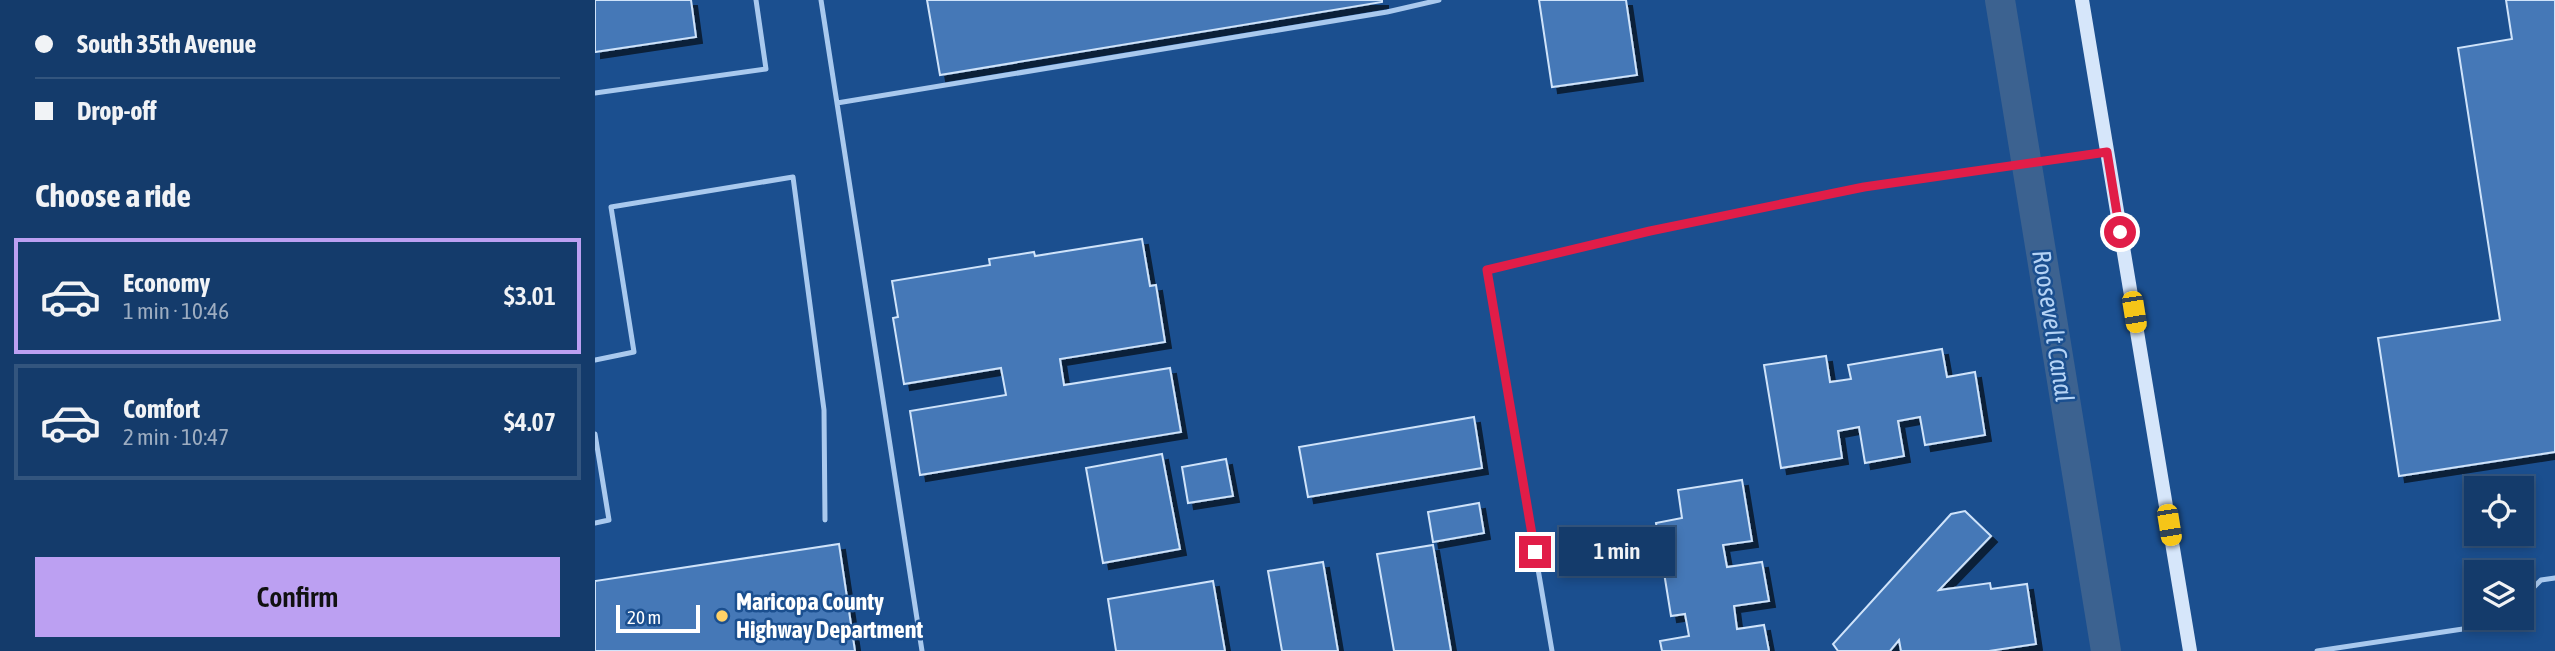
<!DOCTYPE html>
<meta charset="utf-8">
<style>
body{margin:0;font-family:"Asap Condensed",sans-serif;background:#1d4271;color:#f1f3f6;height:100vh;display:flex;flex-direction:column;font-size:26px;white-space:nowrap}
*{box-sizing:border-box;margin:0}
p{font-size:23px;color:#9dadc1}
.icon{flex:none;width:38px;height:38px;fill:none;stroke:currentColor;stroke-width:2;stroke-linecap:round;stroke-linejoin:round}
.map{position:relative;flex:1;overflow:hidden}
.sheet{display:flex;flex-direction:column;background:#143b6b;width:595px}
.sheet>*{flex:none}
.top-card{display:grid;align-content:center;height:154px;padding:0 35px;background:#143b6b}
.buttons{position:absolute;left:1869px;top:476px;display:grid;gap:14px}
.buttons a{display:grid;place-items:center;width:70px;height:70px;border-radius:0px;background:#143b6b;box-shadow:0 4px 10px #0003,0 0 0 2px #33557e;font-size:35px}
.scale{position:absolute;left:21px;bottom:18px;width:84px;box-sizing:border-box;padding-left:7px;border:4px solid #fff;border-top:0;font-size:19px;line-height:24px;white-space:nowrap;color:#fff;-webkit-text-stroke:5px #1b4f8f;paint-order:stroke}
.end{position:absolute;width:32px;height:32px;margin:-16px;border:9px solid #e11d48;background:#fff;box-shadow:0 0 0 4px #fff}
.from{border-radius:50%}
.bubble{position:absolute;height:49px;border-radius:0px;background:#143b6b;box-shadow:0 4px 10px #0003,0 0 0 2px #33557e;font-size:23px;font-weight:600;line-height:49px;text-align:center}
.car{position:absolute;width:21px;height:42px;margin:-21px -10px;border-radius:9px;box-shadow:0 0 5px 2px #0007;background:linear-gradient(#f5c518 24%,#345 0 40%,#f5c518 0 76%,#345 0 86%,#f5c518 0)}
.top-card b{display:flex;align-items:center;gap:24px;height:66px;font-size:26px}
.top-card b+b{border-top:2px solid #33557e}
.top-card i{width:18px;height:18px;background:#f1f3f6}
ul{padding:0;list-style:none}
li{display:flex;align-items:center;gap:21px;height:116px;margin:0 14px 10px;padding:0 21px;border:4px solid #33557e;border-radius:0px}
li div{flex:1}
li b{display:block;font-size:26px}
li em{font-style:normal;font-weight:600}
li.active{border-color:#bca0f2}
li>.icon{width:63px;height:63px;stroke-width:1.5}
h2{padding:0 35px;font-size:32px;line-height:84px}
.action{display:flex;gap:14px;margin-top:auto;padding:14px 35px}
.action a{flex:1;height:80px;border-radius:0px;background:#bca0f2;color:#111;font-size:28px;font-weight:600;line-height:80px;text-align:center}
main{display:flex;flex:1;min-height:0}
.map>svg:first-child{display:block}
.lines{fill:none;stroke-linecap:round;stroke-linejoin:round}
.canal{stroke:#3c6290;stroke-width:30}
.building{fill:#4478b7;stroke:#cfe3fa;stroke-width:2;filter:url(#shadow)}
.lane{stroke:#a9c9ee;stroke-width:5}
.secondary{stroke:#d6e6fa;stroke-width:14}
.route{stroke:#e11d48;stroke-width:9}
.poi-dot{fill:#ffd166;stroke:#1b4f8f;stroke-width:2.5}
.labels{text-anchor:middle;stroke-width:5;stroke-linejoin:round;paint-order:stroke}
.poi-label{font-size:24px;font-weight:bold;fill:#fff;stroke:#1b4f8f;text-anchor:start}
.water-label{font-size:26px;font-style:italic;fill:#b5d3f5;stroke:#1b4f8f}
</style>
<main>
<section class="sheet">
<div class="top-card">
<b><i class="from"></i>South 35th Avenue</b>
<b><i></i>Drop-off</b>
</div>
<h2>Choose a ride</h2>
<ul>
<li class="active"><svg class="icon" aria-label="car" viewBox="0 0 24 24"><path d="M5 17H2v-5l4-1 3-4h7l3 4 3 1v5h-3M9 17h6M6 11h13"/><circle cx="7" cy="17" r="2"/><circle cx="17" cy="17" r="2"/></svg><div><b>Economy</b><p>1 min · 10:46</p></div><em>$3.01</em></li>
<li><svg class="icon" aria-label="car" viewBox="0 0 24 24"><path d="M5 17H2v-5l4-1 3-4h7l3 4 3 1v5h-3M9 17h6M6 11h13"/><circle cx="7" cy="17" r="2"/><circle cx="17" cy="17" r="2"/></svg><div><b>Comfort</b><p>2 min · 10:47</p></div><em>$4.07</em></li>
</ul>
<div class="action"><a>Confirm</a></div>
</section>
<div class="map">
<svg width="1960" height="651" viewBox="0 0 1960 651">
<defs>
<filter id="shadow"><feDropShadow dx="6" dy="6" stdDeviation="0" flood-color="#0009"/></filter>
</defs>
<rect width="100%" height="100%" fill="#1b4f8f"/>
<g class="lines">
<path class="canal" d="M1405,0L1511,651"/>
</g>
<path class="building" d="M0,0H96L101,37L0,52Z
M332,0H787V2L345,75Z
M944,0H1031L1042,75L957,87Z
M1911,0H1960V452L1804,476L1783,338L1905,320L1863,48L1917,39Z
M547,239L555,286L561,285L570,342L465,359L469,385L575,368L586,432L325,475L315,411L411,395L406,368L309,384L298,318L303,317L297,281L395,265L394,259L439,252L440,256Z
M1347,349L1352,377L1380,372L1390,435L1330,445L1325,417L1303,421L1309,456L1270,463L1264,427L1243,431L1247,458L1186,468L1169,365L1231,356L1235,382L1256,379L1253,365Z
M879,417L887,468L713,497L704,447Z
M567,454L585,549L508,563L491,468Z
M631,459L638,496L593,503L587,467Z
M1147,480L1157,541L1128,545L1132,567L1167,562L1174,601L1139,606L1142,629L1169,625L1174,651H1067L1065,641L1094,636L1090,614L1076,616L1061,523L1087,518L1083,490Z
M884,503L889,533L838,542L833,512Z
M1370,511L1396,536L1344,590L1395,583L1396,589L1432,584L1441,644L1394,651H1306L1304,640L1295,651H1243L1238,644L1356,514Z
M244,544L260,651H0V581Z
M838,545L856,651H799L782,554Z
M728,562L743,651H687L673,571Z
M618,581L630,651H521L513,599Z"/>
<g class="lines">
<path class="lane" d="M226,0L327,651
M0,93L171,69L161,0
M242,103L792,12L844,0
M0,360L39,352L16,207L198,177L229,410L230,520
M0,434L14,520L0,523
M1927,599L1946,580L1960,578
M957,651L892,270L1055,231L1269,187L1512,151
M1722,651L1901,624L1908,618"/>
<path class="secondary" d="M1487,0L1595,651"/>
</g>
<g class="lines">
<path class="route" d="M940,552L892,270L1055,231L1269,187L1512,152L1525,232"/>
</g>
<circle class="poi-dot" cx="127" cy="616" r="7"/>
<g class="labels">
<g class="poi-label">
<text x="141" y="610">Maricopa County<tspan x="141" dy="28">Highway Department</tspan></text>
</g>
<g class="water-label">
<text transform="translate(1458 326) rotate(81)" y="9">Roosevelt Canal</text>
</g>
</g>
</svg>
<div class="buttons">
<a><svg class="icon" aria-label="locate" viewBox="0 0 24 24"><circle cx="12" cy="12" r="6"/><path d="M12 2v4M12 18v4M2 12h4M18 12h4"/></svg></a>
<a><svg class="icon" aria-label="layers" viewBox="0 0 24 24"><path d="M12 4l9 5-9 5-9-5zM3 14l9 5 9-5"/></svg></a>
</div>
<div class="scale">20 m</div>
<i class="end from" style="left:1525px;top:232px"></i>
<i class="end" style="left:940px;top:552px"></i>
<div class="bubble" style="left:964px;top:527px;width:116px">1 min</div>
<i class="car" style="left:1539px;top:312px;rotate:171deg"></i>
<i class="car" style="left:1574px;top:525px;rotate:171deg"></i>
</div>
</main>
